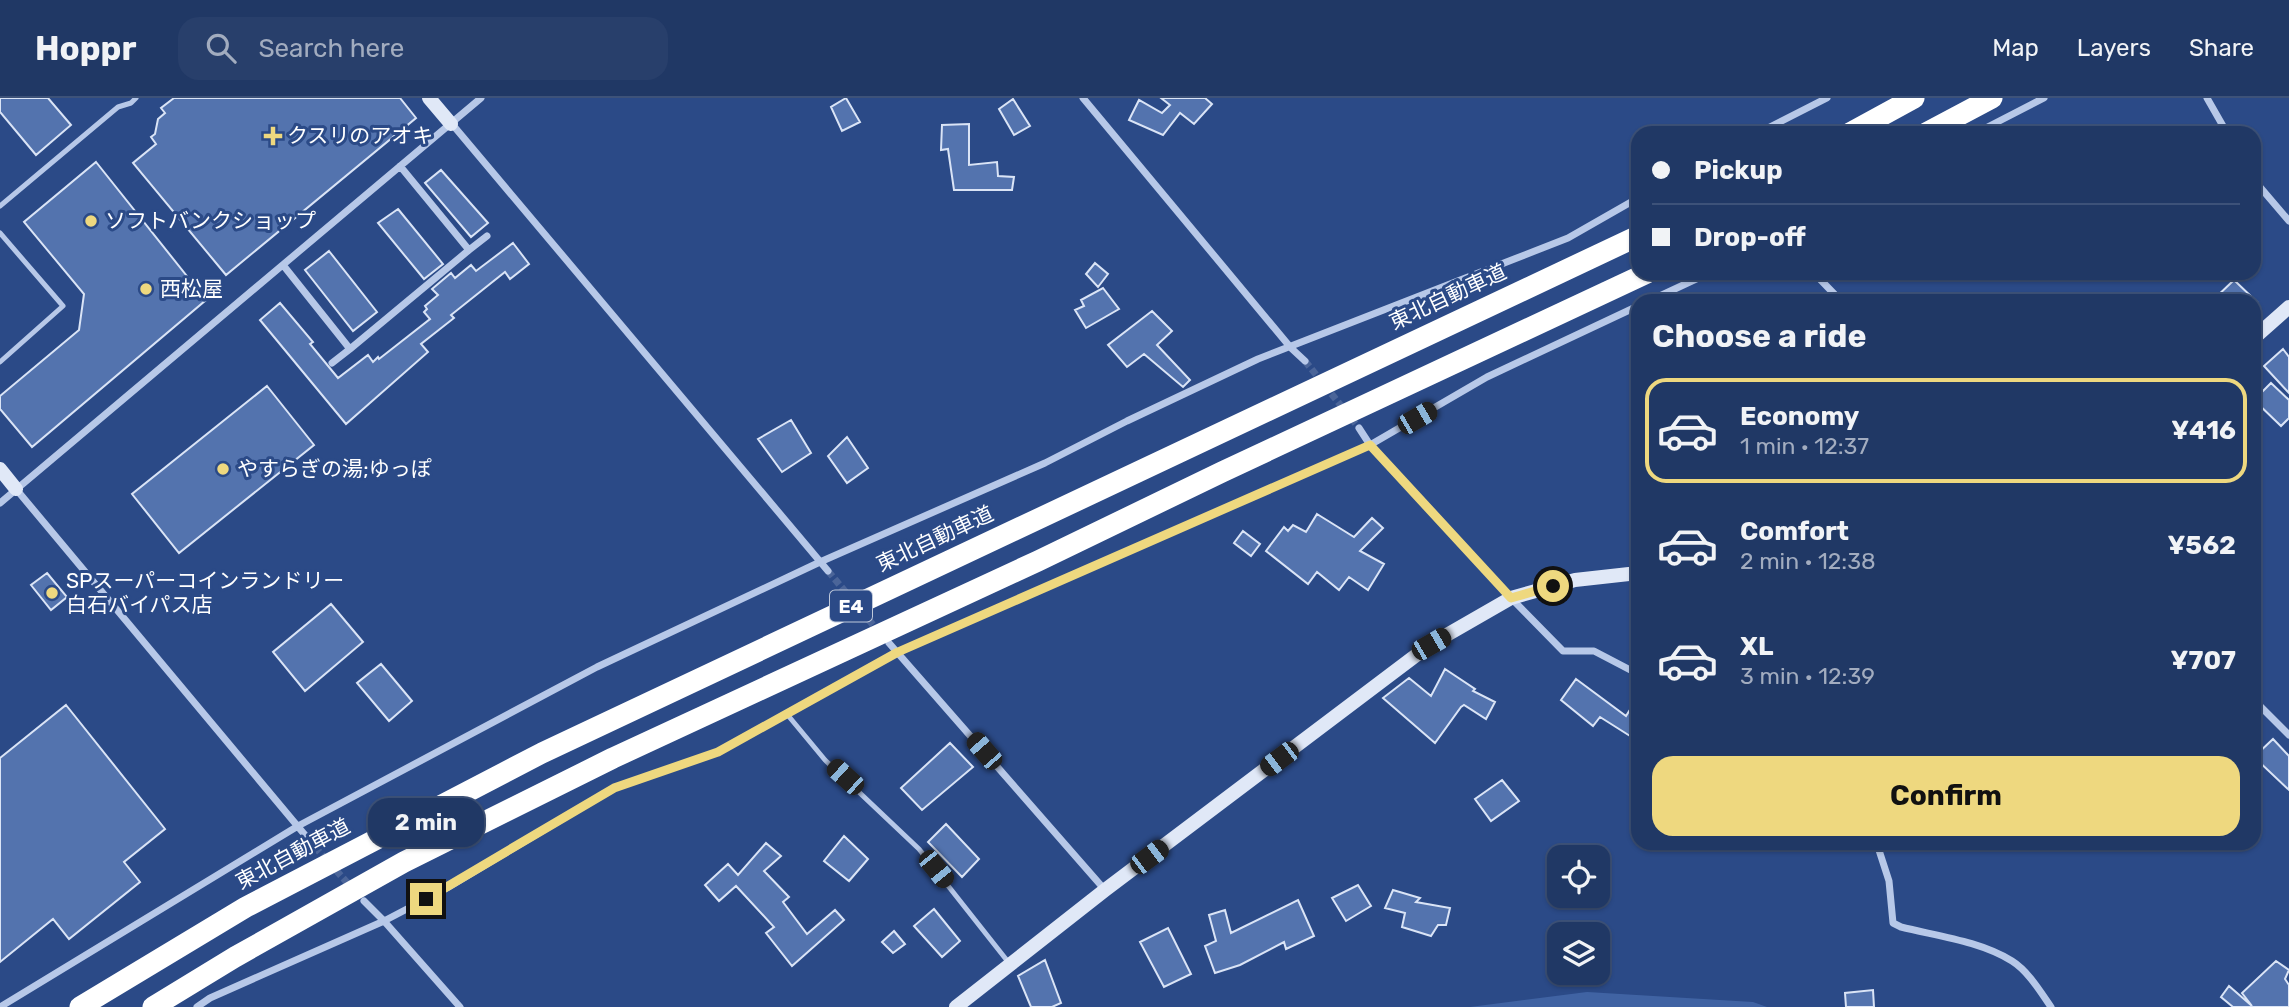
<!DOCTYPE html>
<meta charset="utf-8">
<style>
body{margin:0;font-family:Rubik,"Noto Sans JP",sans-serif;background:#283f6b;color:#f1f3f6;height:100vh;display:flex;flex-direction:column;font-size:26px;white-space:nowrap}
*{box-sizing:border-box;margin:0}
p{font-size:23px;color:#a2acbf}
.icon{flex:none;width:38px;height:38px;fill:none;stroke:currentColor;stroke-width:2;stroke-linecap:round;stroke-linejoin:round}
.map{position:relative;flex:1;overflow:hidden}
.sheet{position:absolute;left:1631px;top:196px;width:630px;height:556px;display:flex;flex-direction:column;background:#203865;border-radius:21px;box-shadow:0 2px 5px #0004,0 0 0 2px #3d5279}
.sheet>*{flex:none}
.hud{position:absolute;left:1631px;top:28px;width:630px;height:154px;border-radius:21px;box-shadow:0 2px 5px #0004,0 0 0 2px #3d5279;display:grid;align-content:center;height:154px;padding:0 21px;background:#203865}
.fabs{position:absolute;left:1547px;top:747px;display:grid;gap:14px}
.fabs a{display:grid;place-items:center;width:63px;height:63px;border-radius:14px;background:#203865;box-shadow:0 2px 5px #0004,0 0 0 2px #3d5279;font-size:35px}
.end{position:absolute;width:32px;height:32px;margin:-16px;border:9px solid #eed87f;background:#111;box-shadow:0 0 0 4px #111}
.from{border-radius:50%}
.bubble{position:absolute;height:49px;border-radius:21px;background:#203865;box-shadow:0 2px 5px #0004,0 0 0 2px #3d5279;font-size:23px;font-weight:700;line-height:49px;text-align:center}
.car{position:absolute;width:21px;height:42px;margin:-21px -10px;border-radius:9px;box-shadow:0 0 5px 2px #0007;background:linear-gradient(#222 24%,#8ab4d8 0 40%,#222 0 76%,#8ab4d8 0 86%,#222 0)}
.hud b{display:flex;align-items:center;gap:24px;height:66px;font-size:26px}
.hud b+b{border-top:2px solid #3d5279}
.hud i{width:18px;height:18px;background:#f1f3f6}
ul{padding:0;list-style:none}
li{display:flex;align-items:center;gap:21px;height:105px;margin:0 14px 10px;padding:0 7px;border:4px solid transparent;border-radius:21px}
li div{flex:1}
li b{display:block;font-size:26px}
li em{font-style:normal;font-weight:700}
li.active{border-color:#eed87f}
li>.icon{width:63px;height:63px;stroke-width:1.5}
h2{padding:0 21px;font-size:32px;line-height:84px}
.primary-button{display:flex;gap:14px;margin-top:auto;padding:14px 21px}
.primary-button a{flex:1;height:80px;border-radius:21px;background:#eed87f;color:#111;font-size:28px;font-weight:700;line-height:80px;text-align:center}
header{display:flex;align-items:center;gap:42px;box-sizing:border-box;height:98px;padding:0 35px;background:#203865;border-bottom:2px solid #3d5279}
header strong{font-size:33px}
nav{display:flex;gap:38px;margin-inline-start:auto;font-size:24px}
.search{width:490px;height:63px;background:#283f6b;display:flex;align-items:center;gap:18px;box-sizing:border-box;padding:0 24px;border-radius:21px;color:#a2acbf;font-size:26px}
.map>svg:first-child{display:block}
.green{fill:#4063a3}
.building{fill:#5373ae;stroke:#dae4f6;stroke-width:2}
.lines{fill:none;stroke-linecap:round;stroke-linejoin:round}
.street-tunnel{stroke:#4b6599;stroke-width:7;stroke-dasharray:7 3.5;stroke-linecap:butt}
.lane{stroke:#b7c8e8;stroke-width:5}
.street{stroke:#b7c8e8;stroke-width:7}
.secondary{stroke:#e0e8f7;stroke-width:14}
.highway{stroke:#fff;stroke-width:21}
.route{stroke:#eed87f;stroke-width:9}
.poi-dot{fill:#eed87f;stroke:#2b4a87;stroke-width:2.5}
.labels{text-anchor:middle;stroke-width:6;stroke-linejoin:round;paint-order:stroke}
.shield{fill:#2b4a87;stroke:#bfc9db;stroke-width:2}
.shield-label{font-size:19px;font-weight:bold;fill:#fff}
.poi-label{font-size:21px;fill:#fff;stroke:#2b4a87;text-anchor:start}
.street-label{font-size:21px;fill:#fff;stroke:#2b4a87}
</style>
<header>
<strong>Hoppr</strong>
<div class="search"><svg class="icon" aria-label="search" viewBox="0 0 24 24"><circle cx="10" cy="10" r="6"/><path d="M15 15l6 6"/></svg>Search here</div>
<nav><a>Map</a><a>Layers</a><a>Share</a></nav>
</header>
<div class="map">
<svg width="2289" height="909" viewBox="0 0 2289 909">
<rect width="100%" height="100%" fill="#2b4a87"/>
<path class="green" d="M1587,894L1753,904L1767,909H1470Z"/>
<path class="building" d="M0,0H48L71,27L36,57L0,14Z
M174,0H400L416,20L226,177L133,65L156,46L151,39L155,36L158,21L165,15L161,10Z
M846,0L860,24L842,33L831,9Z
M1161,0H1205L1212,6L1194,26L1180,15L1163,37L1129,22L1139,2L1162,15L1170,7Z
M1013,1L1030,28L1014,37L999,11Z
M969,26V67L997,64L998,78L1014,79L1012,92H954L948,51L941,52L942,27Z
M96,64L206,202L32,349L0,311V298L79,232L84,196L24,124Z
M441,72L488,125L471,139L425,85Z
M398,111L443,166L424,181L378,125Z
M513,145L529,166L510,181L505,174L451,217L454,220L421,246L428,254L346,326L260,222L280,205L313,244L310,246L338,280L368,257L373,264L378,259L379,261L430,221L424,214L427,211L425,208L438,197L432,191L451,175L455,180L471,167L476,173Z
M329,153L377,214L353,233L305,172Z
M1095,165L1108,176L1098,189L1086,176Z
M2234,182L2256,203H2212Z
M1103,190L1119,211L1086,230L1075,212L1084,208L1081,202Z
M1152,213L1172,233L1157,247L1190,282L1183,289L1144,256L1127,269L1108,247Z
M2283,251L2289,259V295L2264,268Z
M2271,285L2289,302V320L2281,328L2254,302Z
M267,288L314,347L179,455L132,396Z
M791,322L811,355L782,374L758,341Z
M847,339L868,370L847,385L828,358Z
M1317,416L1354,439L1372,420L1383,430L1360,453L1384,466L1368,492L1349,479L1339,492L1317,474L1308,486L1266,453L1284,429L1288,433L1293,427L1306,434Z
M1243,433L1260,446L1251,458L1234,445Z
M47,475L67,499L51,512L31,487Z
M331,506L363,544L305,593L273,554Z
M381,566L412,603L389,623L357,585Z
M1445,571L1475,591L1473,593L1495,604L1486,621L1464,607L1461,609L1435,645L1383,600L1409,580L1431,598Z
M1576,581L1626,618L1638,599V643L1600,619L1593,628L1561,602Z
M66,607L165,731L124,764L140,784L69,841L53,821L0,864V660Z
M2273,641L2289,658V692L2254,659Z
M950,645L973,669L922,712L901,690Z
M1502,682L1519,703L1491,723L1475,701Z
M946,726L979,761L962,779L928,744Z
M844,738L868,761L849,783L824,763Z
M766,745L781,758L764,773L789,799L783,804L807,836L835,812L844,822L792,868L766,835L774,829L736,788L719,803L705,787L728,766L738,777Z
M1358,787L1371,808L1346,823L1332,800Z
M1393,792L1420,800L1416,804L1450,810L1446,827H1438L1431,838L1402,829L1405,815L1385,810Z
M1298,802L1314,838L1286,851L1284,844L1240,867L1215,875L1205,848L1216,843L1209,817L1225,812L1231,835Z
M934,811L960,843L942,859L914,828Z
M1168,830L1191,876L1164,889L1140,844Z
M894,833L905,846L893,855L882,844Z
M1045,862L1061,905L1052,909H1031L1018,878Z
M2276,863L2289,872L2285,881L2289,887V909H2233L2221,899L2229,888L2252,908L2242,895Z
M1873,892L1874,909H1846L1845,895Z"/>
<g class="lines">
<path class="street-tunnel" d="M1305,263L1359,330
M828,473L879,534
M315,749L352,790"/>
<path class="lane" d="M0,108L118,9L131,5L136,0
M0,135L63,208L0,264
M786,615L825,662L919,751L1009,865"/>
<path class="street" d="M1083,0L1291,250L1305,263
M2207,0L2227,35
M452,26L828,473
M1758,35L1827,0
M1976,35L2044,0
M2254,82L2289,123
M469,152L487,138
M283,167L350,251L469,152L400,68
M1814,175L1841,203
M1649,203L1709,175
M332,265L350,251
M1359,330L1370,347L1511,500L1563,553H1594L1638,576
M16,391L315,749
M0,405L481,0
M889,545L1105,792
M2254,602L2289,637
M1877,746L1889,783L1893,825L1901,829C1937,838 1980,843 2012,863C2028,873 2040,893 2051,909
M364,803L384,823L460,909
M0,909L298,728L597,569L820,464L1045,365L1127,323L1258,261L1568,140L1638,100
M197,909L210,900L384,823L447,790L614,690L718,654L898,554L1370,347L1487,279L1638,208"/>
<path class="secondary" d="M429,0L451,26
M2254,240L2289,209
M0,371L16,391
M956,909L1105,792L1431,546L1511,500L1575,482L1638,475"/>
<path class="highway" d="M1850,35L1914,0
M1926,35L1992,0
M80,909L246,809L542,655L1638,138
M153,909L235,859L404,764L613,660L1038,463L1222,374L1647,175"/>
</g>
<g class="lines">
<path class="route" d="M426,801L614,690L718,654L898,554L1370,347L1511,500L1553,488"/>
</g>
<g class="poi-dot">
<path d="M269.5 27.5h7v7h7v7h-7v7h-7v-7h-7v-7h7z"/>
<circle cx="91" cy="123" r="7"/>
<circle cx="146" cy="191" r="7"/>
<circle cx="223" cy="371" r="7"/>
<circle cx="52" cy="495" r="7"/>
</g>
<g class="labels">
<rect class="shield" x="830" y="492.5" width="42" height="31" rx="5"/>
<g class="shield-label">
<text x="851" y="515">E4</text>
</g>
<g class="poi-label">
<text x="287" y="45">クスリのアオキ</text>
<text x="105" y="130">ソフトバンクショップ</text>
<text x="160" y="198">西松屋</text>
<text x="237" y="378">やすらぎの湯;ゆっぽ</text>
<text x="66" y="490">SPスーパーコインランドリー<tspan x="66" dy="24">白石バイパス店</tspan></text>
</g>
<g class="street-label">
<text transform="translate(1448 199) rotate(-25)" y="7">東北自動車道</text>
<text transform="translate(935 441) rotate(-25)" y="7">東北自動車道</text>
<text transform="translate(293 756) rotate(-28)" y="7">東北自動車道</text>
</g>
</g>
</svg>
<div class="fabs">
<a><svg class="icon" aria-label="locate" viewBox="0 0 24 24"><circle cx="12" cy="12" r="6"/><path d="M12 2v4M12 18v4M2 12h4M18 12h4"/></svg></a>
<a><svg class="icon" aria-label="layers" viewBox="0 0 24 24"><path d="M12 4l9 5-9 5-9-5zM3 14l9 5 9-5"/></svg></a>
</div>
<i class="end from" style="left:1553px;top:488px"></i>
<i class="end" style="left:426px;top:801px"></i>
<div class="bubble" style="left:368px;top:700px;width:116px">2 min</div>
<i class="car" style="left:1417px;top:320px;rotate:60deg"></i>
<i class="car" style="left:1431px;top:546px;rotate:60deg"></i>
<i class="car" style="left:984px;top:653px;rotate:319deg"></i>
<i class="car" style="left:1279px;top:661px;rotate:233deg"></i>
<i class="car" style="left:845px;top:679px;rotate:312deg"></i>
<i class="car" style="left:1149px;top:759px;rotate:53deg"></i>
<i class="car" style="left:936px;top:771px;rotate:141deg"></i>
<div class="hud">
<b><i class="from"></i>Pickup</b>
<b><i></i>Drop-off</b>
</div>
<section class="sheet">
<h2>Choose a ride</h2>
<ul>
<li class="active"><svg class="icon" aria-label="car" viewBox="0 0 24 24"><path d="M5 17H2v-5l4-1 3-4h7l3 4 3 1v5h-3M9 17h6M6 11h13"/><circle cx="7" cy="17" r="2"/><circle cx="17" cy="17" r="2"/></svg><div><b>Economy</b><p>1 min · 12:37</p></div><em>¥416</em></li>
<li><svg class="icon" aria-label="car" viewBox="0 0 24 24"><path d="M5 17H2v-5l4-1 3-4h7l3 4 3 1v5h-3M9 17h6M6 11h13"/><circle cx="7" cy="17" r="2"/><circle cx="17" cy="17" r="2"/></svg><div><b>Comfort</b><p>2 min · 12:38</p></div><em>¥562</em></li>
<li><svg class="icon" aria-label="car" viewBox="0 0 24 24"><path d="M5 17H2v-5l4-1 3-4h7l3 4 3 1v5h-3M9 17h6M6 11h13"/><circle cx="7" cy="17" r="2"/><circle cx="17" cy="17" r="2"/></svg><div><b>XL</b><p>3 min · 12:39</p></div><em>¥707</em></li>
</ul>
<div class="primary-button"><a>Confirm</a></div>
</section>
</div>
